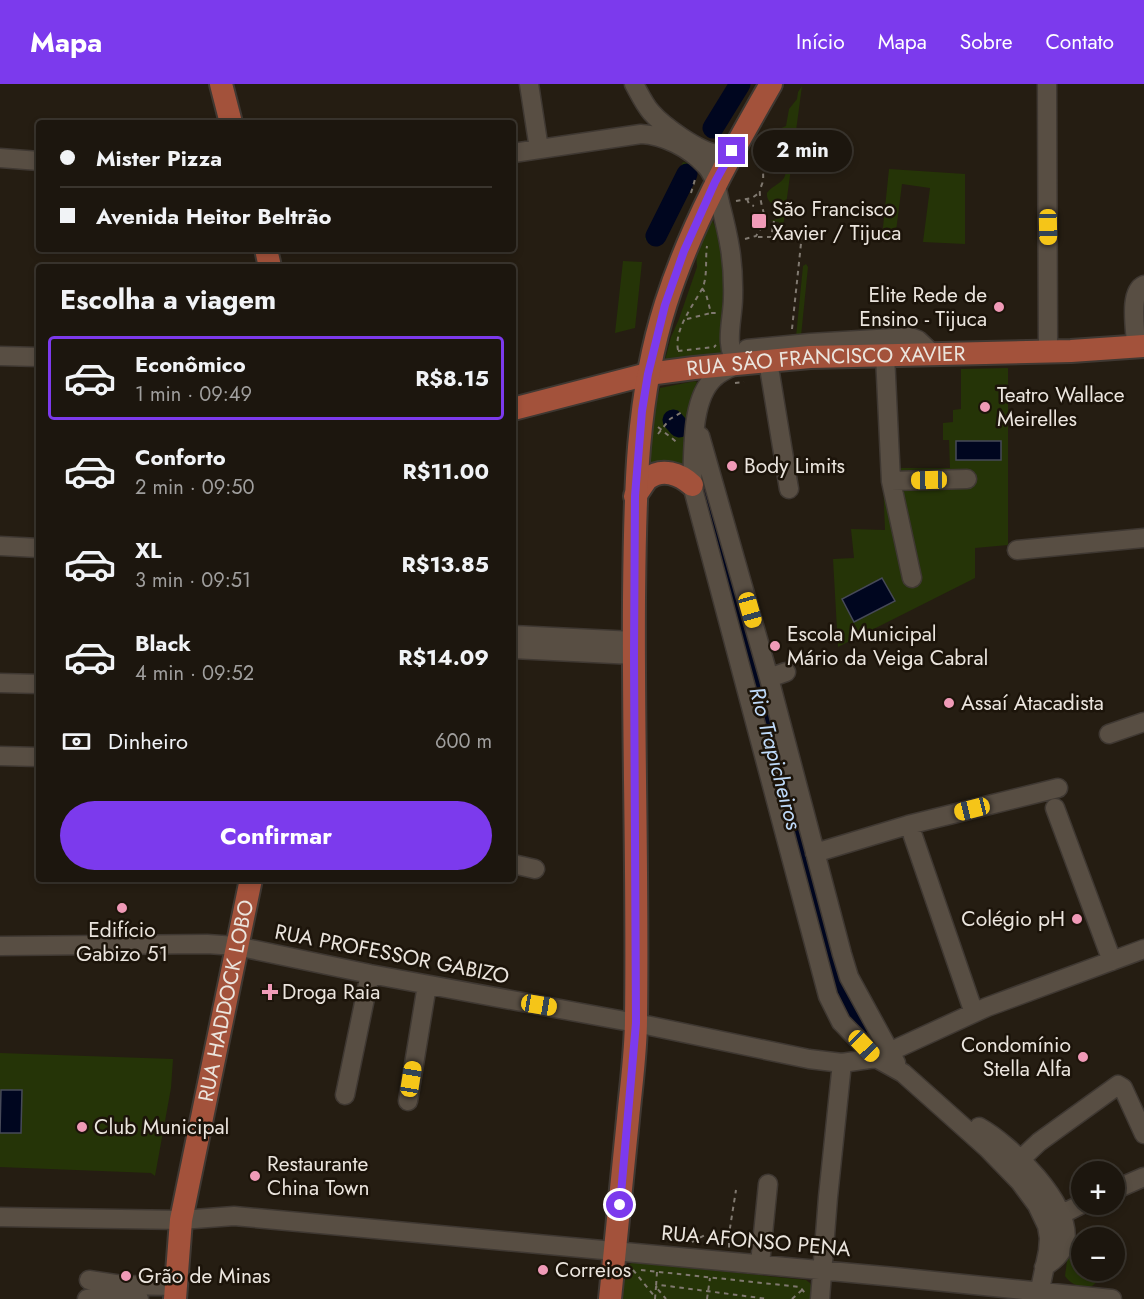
<!DOCTYPE html>
<html lang="pt">
<meta charset="utf-8">
<style>
body{margin:0;font-family:Jost,sans-serif;background:#29231c;color:#f1f3f6;height:100vh;display:flex;flex-direction:column;font-size:22px;white-space:nowrap}
*{box-sizing:border-box;margin:0}
p{font-size:20px;color:#a09f9e}
.icon{flex:none;width:33px;height:33px;fill:none;stroke:currentColor;stroke-width:2;stroke-linecap:round;stroke-linejoin:round}
.map{position:relative;flex:1;overflow:hidden}
.drawer{position:absolute;left:36px;top:180px;width:480px;height:618px;display:flex;flex-direction:column;background:#1c160e;border-radius:6px;box-shadow:0 3px 9px #0003,0 0 0 2px #3a352e}
.drawer>*{flex:none}
.hud{position:absolute;left:36px;top:36px;width:480px;height:132px;border-radius:6px;box-shadow:0 3px 9px #0003,0 0 0 2px #3a352e;display:grid;align-content:center;height:132px;padding:0 24px;background:#1c160e}
.fabs{position:absolute;left:1071px;top:1077px;display:grid;gap:12px}
.fabs a{display:grid;place-items:center;width:54px;height:54px;border-radius:50%;background:#1c160e;box-shadow:0 3px 9px #0003,0 0 0 2px #3a352e;font-size:30px}
.end{position:absolute;width:27px;height:27px;margin:-14px;border:8px solid #7c3aed;background:#fff;box-shadow:0 0 0 3px #fff}
.from{border-radius:50%}
.bubble{position:absolute;height:42px;border-radius:21px;background:#1c160e;box-shadow:0 3px 9px #0003,0 0 0 2px #3a352e;font-size:20px;font-weight:700;line-height:42px;text-align:center}
.car{position:absolute;width:18px;height:36px;margin:-18px -9px;border-radius:8px;box-shadow:0 0 4px 2px #0007;background:linear-gradient(#f5c518 24%,#345 0 40%,#f5c518 0 76%,#345 0 86%,#f5c518 0)}
.hud b{display:flex;align-items:center;gap:21px;height:57px;font-size:22px}
.hud b+b{border-top:2px solid #3a352e}
.hud i{width:15px;height:15px;background:#f1f3f6}
ul{padding:0;list-style:none}
li{display:flex;align-items:center;gap:18px;height:84px;margin:0 12px 9px;padding:0 12px;border:3px solid transparent;border-radius:6px}
li div{flex:1}
li b{display:block;font-size:22px}
li em{font-style:normal;font-weight:700}
li.active{border-color:#7c3aed}
li>.icon{width:54px;height:54px;stroke-width:1.5}
h2{padding:0 24px;font-size:27px;line-height:72px}
.pay{display:flex;align-items:center;gap:15px;height:66px;padding:0 24px;font-size:22px}
.pay p{margin-inline-start:auto}
.action{display:flex;gap:12px;margin-top:auto;padding:12px 24px}
.action a{flex:1;height:69px;border-radius:36px;background:#7c3aed;color:#fff;font-size:24px;font-weight:700;line-height:69px;text-align:center}
header{display:flex;align-items:center;gap:36px;box-sizing:border-box;height:84px;padding:0 30px;background:#7c3aed;color:#fff}
header strong{font-size:28px}
nav{display:flex;gap:33px;margin-inline-start:auto;font-size:21px}
.map>svg:first-child{display:block}
.green{fill:#253407}
.water{fill:#00061f;stroke:#464958;stroke-width:1.5}
.lines{fill:none;stroke-linecap:round;stroke-linejoin:round}
.river{stroke:#00061f;stroke-width:21}
.minor-casing{stroke:#3f3832;stroke-width:21}
.major-casing{stroke:#3f3832;stroke-width:26}
.path{stroke:#807970;stroke-width:2;stroke-dasharray:4.5 4.5;stroke-linecap:butt}
.minor{stroke:#584e43;stroke-width:18}
.major{stroke:#a3523b;stroke-width:22}
.route{stroke:#7c3aed;stroke-width:8}
.poi-dot{fill:#f09ab7;stroke:#1c140a;stroke-width:2}
.labels{text-anchor:middle;stroke-width:5;stroke-linejoin:round;paint-order:stroke}
.poi-label{font-size:21px;fill:#ebe5de;stroke:#1c140a;text-anchor:start}
.street-label{font-size:21px;fill:#ebe5de;stroke:#1c140a}
.water-label{font-size:22px;font-style:italic;fill:#bedafa;stroke:#1c140a}
</style>
<header>
<strong>Mapa</strong>
<nav><a>Início</a><a>Mapa</a><a>Sobre</a><a>Contato</a></nav>
</header>
<div class="map">
<svg width="1144" height="1215" viewBox="0 0 1144 1215">
<rect width="100%" height="100%" fill="#251d12"/>
<path class="green" d="M802,2L782,151L777,156L779,138L770,137L780,134L781,125C774,121 766,118 767,109C774,99 789,99 785,82C780,80 775,80 770,77C761,71 760,59 768,51C773,47 780,45 786,42L789,25L797,15L798,8Z
M683,78L688,79L692,87L658,162L645,155Z
M889,85L965,90V160L923,158L930,104L902,100L895,155L882,153Z
M712,135C725,164 724,199 722,230L726,236L722,271L665,276L671,253L679,235L697,183L696,168Z
M623,177L642,178L635,244L615,249Z
M806,180L808,183L801,252L796,253L803,182Z
M1008,284V461L975,464V494L838,563L833,475L854,474L851,445L885,446L879,295L894,384H950L949,356H943V339L953,338V326L961,325V285Z
M695,297L697,298L688,330L683,389L648,391L655,324L660,304Z
M0,969L173,975L171,1004L155,1092L151,1089L0,1083Z
M1080,1156L1082,1186L1099,1187L1097,1198L1092,1202C1081,1204 1071,1201 1065,1192L1067,1177Z
M634,1178L806,1196L810,1199L812,1203L811,1215H622C619,1201 619,1184 634,1178Z"/>
<path class="water" d="M956,357H1001V376H956Z
M882,494L895,517L854,538L842,515Z
M1,1006H22L21,1049H0Z"/>
<g class="lines">
<path class="river" d="M713,44L740,0
M656,152L687,90
M673,336L679,343
M702,402L837,898L848,924L865,938"/>
<g class="minor-casing">
<path id="minor" d="M529,0L539,65
M634,0C639,9 644,20 651,28C663,42 699,68 718,70C723,70 727,69 732,67
M1047,0L1048,268
M513,69L641,50C664,51 689,64 705,81C715,91 717,106 720,119C729,154 734,177 733,214C733,235 723,263 738,280C730,284 720,288 714,294C690,316 694,370 692,401L828,912L841,938L876,974L903,989L987,1064L1020,1098L1037,1121L1047,1142L1049,1154L1048,1167L1038,1215
M0,74L39,77
M1136,262C1136,247 1128,208 1144,201
M747,265L810,259L910,253L918,256L933,270
M885,271L891,397L912,494
M0,272L39,273
M768,277L789,405
M700,352L769,594L842,870L849,893L896,979
M891,397L967,395
M0,462L39,464
M1017,466L1144,454
M513,551L634,557
M513,565L634,571
M769,594L786,588
M0,599L39,600
M1109,650L1144,638
M0,672L39,673
M1055,724L1112,877
M913,752L974,929
M815,769L908,741L1058,704
M513,780L535,785
M0,862L207,860L236,862L370,890L636,939L809,975L842,979L876,974L987,923L1144,865
M345,1011L370,890
M408,1017L427,901
M979,1043C1010,1060 1073,1120 1065,1159C1062,1170 1053,1177 1044,1183
M1020,1076L1039,1058L1118,1001L1123,1004L1144,1050
M1114,1106L1144,1093
M1062,1130L1082,1120
M0,1133L181,1136L234,1132L895,1193L1112,1215
M760,1180L768,1100
M89,1196L122,1201L176,1202
M87,1215L113,1211L139,1215
M820,1215L828,1113L842,979"/>
</g>
<g class="major-casing">
<g id="major">
<path d="M221,0L231,39"/>
<path d="M266,165L270,183"/>
<path id="s1" d="M513,325L648,290L694,284L810,273L1071,267L1144,262"/>
<path d="M635,412C639,407 643,400 647,395C662,383 680,390 692,401"/>
<path id="s2" d="M175,1215L181,1136L251,795"/>
<path d="M610,1215C616,1155 622,1095 628,1035C631,1002 636,968 636,935C638,795 633,656 634,516C635,416 635,316 666,219C691,141 730,71 771,0"/>
</g>
</g>
<path class="path" d="M691,109L696,92
M747,115L749,120L754,122
M736,117L752,114L759,109
M758,153H771L774,137
M745,155L756,152C770,131 762,131 760,111C759,106 762,101 763,97C764,84 761,75 754,65
M702,204L706,210L711,229H717
M687,235L711,229
M792,245L802,150
M678,266C674,246 692,223 702,205C708,193 705,175 707,162
M678,267L714,263L716,261
M735,299L744,298
M658,343L679,360
M658,350L670,335L682,328
M729,1150V1165
M692,1158L705,1151C714,1155 721,1155 729,1150L736,1106
M633,1186L655,1213
M641,1186L800,1203L805,1209
M657,1188L656,1203L666,1215
M655,1215L656,1203L660,1201L768,1215
M707,1215L710,1194
M792,1215L803,1205"/>
<use href="#minor" class="minor"/>
<use href="#major" class="major"/>
</g>
<g class="lines">
<path class="route" d="M620,1121L636,939L634,571L635,412L642,327L648,290L665,221L684,167L715,98L732,67"/>
</g>
<g class="poi-dot">
<rect x="751" y="129" width="16" height="16" rx="3"/>
<circle cx="999" cy="223" r="6"/>
<circle cx="985" cy="323" r="6"/>
<circle cx="732" cy="382" r="6"/>
<circle cx="775" cy="562" r="6"/>
<circle cx="949" cy="619" r="6"/>
<circle cx="122" cy="824" r="6"/>
<circle cx="1077" cy="835" r="6"/>
<path d="M267 899h6v6h6v6h-6v6h-6v-6h-6v-6h6z"/>
<circle cx="1083" cy="973" r="6"/>
<circle cx="82" cy="1043" r="6"/>
<circle cx="255" cy="1092" r="6"/>
<circle cx="543" cy="1186" r="6"/>
<circle cx="126" cy="1192" r="6"/>
</g>
<g class="labels">
<g class="poi-label">
<text x="772" y="132">São Francisco<tspan x="772" dy="24">Xavier / Tijuca</tspan></text>
<text x="987" y="218" text-anchor="end">Elite Rede de<tspan x="987" dy="24">Ensino - Tijuca</tspan></text>
<text x="997" y="318">Teatro Wallace<tspan x="997" dy="24">Meirelles</tspan></text>
<text x="744" y="389">Body Limits</text>
<text x="787" y="557">Escola Municipal<tspan x="787" dy="24">Mário da Veiga Cabral</tspan></text>
<text x="961" y="626">Assaí Atacadista</text>
<text x="1065" y="842" text-anchor="end">Colégio pH</text>
<text x="122" y="853" text-anchor="middle">Edifício<tspan x="122" dy="24">Gabizo 51</tspan></text>
<text x="282" y="915">Droga Raia</text>
<text x="1071" y="968" text-anchor="end">Condomínio<tspan x="1071" dy="24">Stella Alfa</tspan></text>
<text x="94" y="1050">Club Municipal</text>
<text x="267" y="1087">Restaurante<tspan x="267" dy="24">China Town</tspan></text>
<text x="555" y="1193">Correios</text>
<text x="138" y="1199">Grão de Minas</text>
</g>
<g class="street-label">
<text dy="7" stroke="none"><textPath href="#s1" startOffset="318">RUA SÃO FRANCISCO XAVIER</textPath></text>
<text transform="translate(392 870) rotate(11)" y="7">RUA PROFESSOR GABIZO</text>
<text dy="7" stroke="none"><textPath href="#s2" startOffset="303">RUA HADDOCK LOBO</textPath></text>
<text transform="translate(756 1157) rotate(5)" y="7">RUA AFONSO PENA</text>
</g>
<g class="water-label">
<text transform="translate(776 674) rotate(75)" y="8">Rio Trapicheiros</text>
</g>
</g>
</svg>
<div class="fabs">
<a>+</a>
<a>−</a>
</div>
<i class="end from" style="left:620px;top:1121px"></i>
<i class="end" style="left:732px;top:67px"></i>
<div class="bubble" style="left:753px;top:46px;width:99px">2 min</div>
<i class="car" style="left:1048px;top:143px;rotate:179deg"></i>
<i class="car" style="left:929px;top:396px;rotate:269deg"></i>
<i class="car" style="left:750px;top:526px;rotate:164deg"></i>
<i class="car" style="left:972px;top:725px;rotate:256deg"></i>
<i class="car" style="left:539px;top:921px;rotate:100deg"></i>
<i class="car" style="left:864px;top:962px;rotate:136deg"></i>
<i class="car" style="left:411px;top:995px;rotate:9deg"></i>
<div class="hud">
<b><i class="from"></i>Mister Pizza</b>
<b><i></i>Avenida Heitor Beltrão</b>
</div>
<section class="drawer">
<h2>Escolha a viagem</h2>
<ul>
<li class="active"><svg class="icon" aria-label="car" viewBox="0 0 24 24"><path d="M5 17H2v-5l4-1 3-4h7l3 4 3 1v5h-3M9 17h6M6 11h13"/><circle cx="7" cy="17" r="2"/><circle cx="17" cy="17" r="2"/></svg><div><b>Econômico</b><p>1 min · 09:49</p></div><em>R$8.15</em></li>
<li><svg class="icon" aria-label="car" viewBox="0 0 24 24"><path d="M5 17H2v-5l4-1 3-4h7l3 4 3 1v5h-3M9 17h6M6 11h13"/><circle cx="7" cy="17" r="2"/><circle cx="17" cy="17" r="2"/></svg><div><b>Conforto</b><p>2 min · 09:50</p></div><em>R$11.00</em></li>
<li><svg class="icon" aria-label="car" viewBox="0 0 24 24"><path d="M5 17H2v-5l4-1 3-4h7l3 4 3 1v5h-3M9 17h6M6 11h13"/><circle cx="7" cy="17" r="2"/><circle cx="17" cy="17" r="2"/></svg><div><b>XL</b><p>3 min · 09:51</p></div><em>R$13.85</em></li>
<li><svg class="icon" aria-label="car" viewBox="0 0 24 24"><path d="M5 17H2v-5l4-1 3-4h7l3 4 3 1v5h-3M9 17h6M6 11h13"/><circle cx="7" cy="17" r="2"/><circle cx="17" cy="17" r="2"/></svg><div><b>Black</b><p>4 min · 09:52</p></div><em>R$14.09</em></li>
</ul>
<div class="pay"><svg class="icon" aria-label="cash" viewBox="0 0 24 24"><path d="M3 7h18v10H3z"/><circle cx="12" cy="12" r="2"/></svg>Dinheiro<p>600 m</p></div>
<div class="action"><a>Confirmar</a></div>
</section>
</div>
